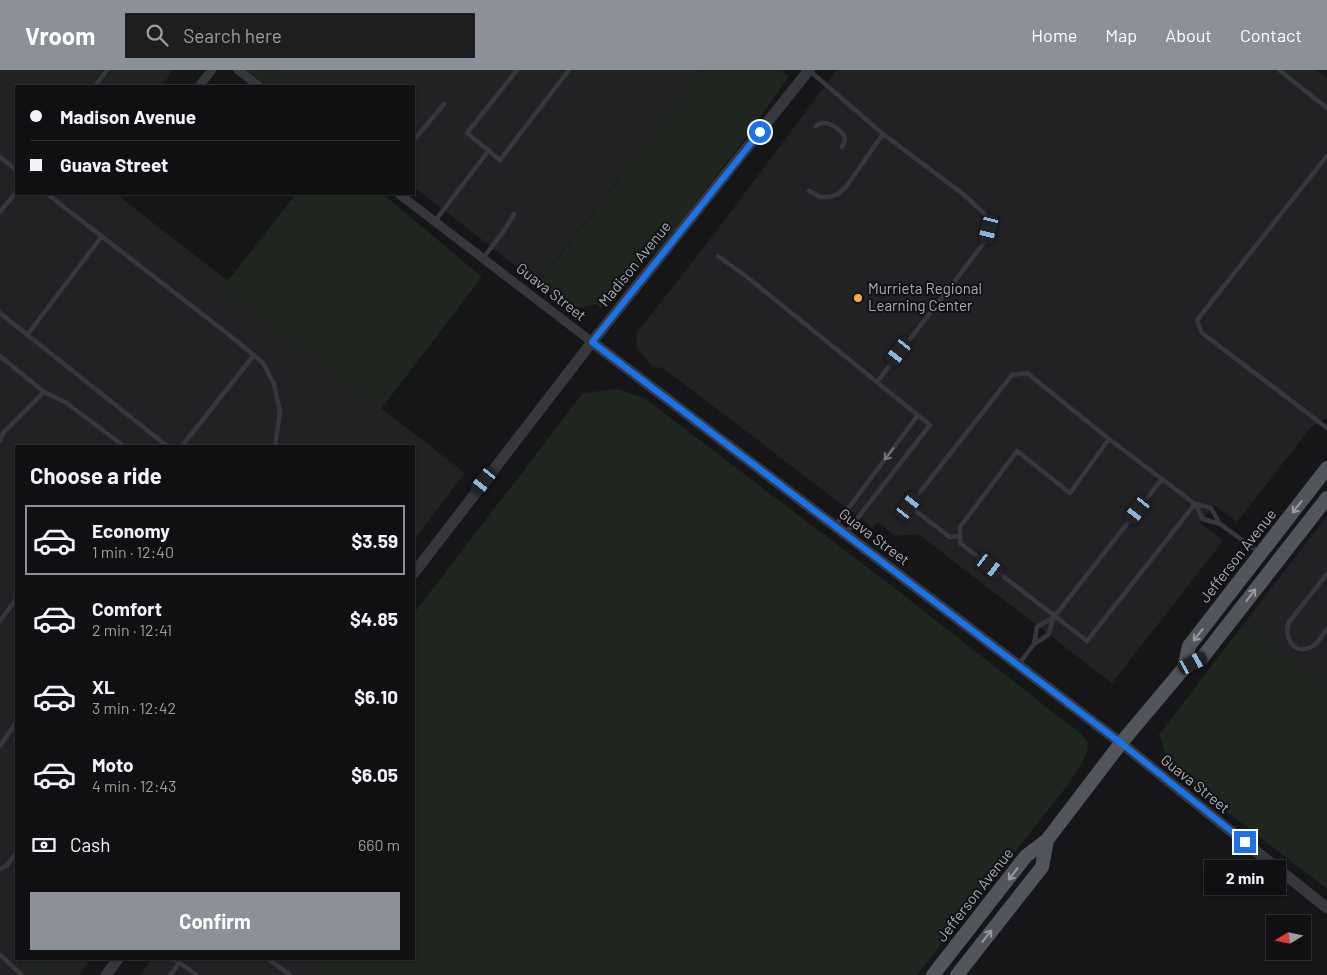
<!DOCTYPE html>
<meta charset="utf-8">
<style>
body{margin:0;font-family:Barlow,sans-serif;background:#1e1e20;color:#f1f3f6;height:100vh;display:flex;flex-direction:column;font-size:19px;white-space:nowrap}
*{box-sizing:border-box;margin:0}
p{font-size:16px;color:#9c9d9f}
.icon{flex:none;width:28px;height:28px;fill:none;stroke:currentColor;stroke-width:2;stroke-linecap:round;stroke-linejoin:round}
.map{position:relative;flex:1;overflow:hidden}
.side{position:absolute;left:15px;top:375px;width:400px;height:515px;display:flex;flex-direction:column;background:#101012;border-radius:0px;box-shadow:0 1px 4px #0004,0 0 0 1px #303032}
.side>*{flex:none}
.hud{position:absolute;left:15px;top:15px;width:400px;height:110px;border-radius:0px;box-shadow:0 1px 4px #0004,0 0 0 1px #303032;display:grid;align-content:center;height:110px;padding:0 15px;background:#101012}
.needle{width:32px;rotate:260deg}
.tools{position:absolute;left:1266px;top:845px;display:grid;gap:10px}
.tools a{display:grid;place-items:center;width:45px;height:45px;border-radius:0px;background:#101012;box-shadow:0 1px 4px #0004,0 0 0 1px #303032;font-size:25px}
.end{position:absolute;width:22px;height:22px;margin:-11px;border:6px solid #1a73e8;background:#fff;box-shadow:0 0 0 2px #fff}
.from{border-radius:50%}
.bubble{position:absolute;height:35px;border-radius:0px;background:#101012;box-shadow:0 1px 4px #0004,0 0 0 1px #303032;font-size:16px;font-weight:700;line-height:35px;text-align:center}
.car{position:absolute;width:15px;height:30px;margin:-15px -8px;border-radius:6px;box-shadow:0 0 4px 1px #0007;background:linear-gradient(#222 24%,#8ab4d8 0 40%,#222 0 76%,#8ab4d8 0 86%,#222 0)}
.hud b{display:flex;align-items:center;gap:18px;height:48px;font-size:19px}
.hud b+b{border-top:1px solid #303032}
.hud i{width:12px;height:12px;background:#f1f3f6}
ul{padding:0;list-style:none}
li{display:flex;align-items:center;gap:15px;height:70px;margin:0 10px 8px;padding:0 5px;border:2px solid transparent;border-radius:0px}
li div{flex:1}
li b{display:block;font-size:19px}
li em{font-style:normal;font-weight:700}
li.active{border-color:#8c9099}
li>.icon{width:45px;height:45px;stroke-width:1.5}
h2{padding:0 15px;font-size:22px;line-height:60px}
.pay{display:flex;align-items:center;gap:12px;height:55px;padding:0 15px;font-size:19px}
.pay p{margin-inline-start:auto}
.action{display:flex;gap:10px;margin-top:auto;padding:10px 15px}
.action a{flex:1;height:58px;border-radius:0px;background:#8c9099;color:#fff;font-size:20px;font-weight:700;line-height:58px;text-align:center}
header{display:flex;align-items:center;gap:30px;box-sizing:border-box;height:70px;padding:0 25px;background:#8c9099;color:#fff}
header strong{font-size:24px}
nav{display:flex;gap:28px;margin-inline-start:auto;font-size:18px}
.search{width:350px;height:45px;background:#1e1e20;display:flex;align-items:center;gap:12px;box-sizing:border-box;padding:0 18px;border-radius:0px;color:#9c9d9f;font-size:19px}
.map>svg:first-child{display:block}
.built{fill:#222225}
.green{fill:#1e261f}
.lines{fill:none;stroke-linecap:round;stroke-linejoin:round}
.service{stroke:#37383d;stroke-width:4.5}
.minor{stroke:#37383d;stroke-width:9}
.tertiary{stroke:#37383d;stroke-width:11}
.primary{stroke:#53555c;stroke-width:14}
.oneway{stroke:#757881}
.oneway2{stroke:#979ba6}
.route{stroke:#1a73e8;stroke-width:6}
.poi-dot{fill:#f2b134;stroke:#111113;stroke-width:2}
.labels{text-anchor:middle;stroke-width:4;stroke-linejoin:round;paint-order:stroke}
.street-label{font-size:15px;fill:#a8adb8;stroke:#111113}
.poi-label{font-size:15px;fill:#a8adb8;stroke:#111113;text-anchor:start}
</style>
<header>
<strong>Vroom</strong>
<div class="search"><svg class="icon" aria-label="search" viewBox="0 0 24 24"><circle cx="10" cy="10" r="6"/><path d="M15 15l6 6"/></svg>Search here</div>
<nav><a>Home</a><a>Map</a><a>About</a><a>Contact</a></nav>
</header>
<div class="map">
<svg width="1327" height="905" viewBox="0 0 1327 905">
<rect width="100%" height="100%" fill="#161618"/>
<path class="built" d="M0,0H173L162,16H16V124H116L228,211L224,217L465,403L414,470V376H16V889H91L79,905H0Z
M288,0H705L538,213L414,117V16H275Z
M837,0H1316L1327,9V348L1312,356L1237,452L1214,435L1200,453L1223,471L1112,613L918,464L895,466L878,452L873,458L663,298L653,297L637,278L636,264L715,163Z
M1327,446V616L1243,555Z
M152,889H306L327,905H140Z"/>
<path class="green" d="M247,0H288L275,16H267Z
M705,0H782L789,6L744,70L671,164L601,238L596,234L578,239L563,229L537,215Z
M296,124H383L482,207L381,339L223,217Z
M617,319L644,328L893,517L1081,664C1083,666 1085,668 1087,671C1092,683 1073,706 1067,716L917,905H327L306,889H414V543L583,323Z
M1243,555L1327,616V819L1163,692L1166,688L1161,668L1158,666Z
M18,889H35L56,905H39Z"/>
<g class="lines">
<path class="service" d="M517,0L467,63L500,90L569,0
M1279,0L1327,38
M810,1L883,64L963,124L987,146L989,159L987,169L877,312
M95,16L107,0
M816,56C816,55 822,53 823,53C830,52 841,60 844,66C846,70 844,74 842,77
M414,70L444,34
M1327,86L1197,250L1202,263L1327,358
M0,87L16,100
M809,121L820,127H829L838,124L846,117L883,64
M47,124L228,264L263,293L274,314L280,342L275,376
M0,142L16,122
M435,151L489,80
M718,186L747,207L930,355L846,463
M483,188L504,161L514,144
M0,243L167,376
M28,264L102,166
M0,286L44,322
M1109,369L1195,434L1087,571L960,473V457L1017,381L1070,423Z
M0,371L3,363L44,322L65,332L124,376
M182,376L254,285
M1220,454L1211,438L1195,434L1203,449L1220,454L1260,483
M835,456L918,345
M960,466L950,467L909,436L1012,305L1027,303L1109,369
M1327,504L1289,552C1283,567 1294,586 1311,577C1318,574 1323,564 1327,559
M0,551L16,529
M1034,574L1037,557L1054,547
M1019,594L1034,574L1048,565L1054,547L1162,409
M0,676L16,653
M0,799L7,795L16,784
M0,885L22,905
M174,889L197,905
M268,889L290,905
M170,905L179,893"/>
<path class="minor" d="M238,0L259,16
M199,16L212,0
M399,124L592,272"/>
<path class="tertiary" d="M592,272L1121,673L1327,838
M414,503L592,272L809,0
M106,905L118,889"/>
<path class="primary" d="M1184,598L1189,576L1327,398
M933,905L1026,786L1047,770L1121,673L1184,598L1202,588L1327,428
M957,905L1042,797L1047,770"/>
</g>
<defs><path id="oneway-shaft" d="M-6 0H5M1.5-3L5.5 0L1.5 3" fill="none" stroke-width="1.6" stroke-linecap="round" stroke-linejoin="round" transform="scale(1.25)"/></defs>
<use class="oneway" href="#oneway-shaft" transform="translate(889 384) rotate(127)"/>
<g class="oneway2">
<use href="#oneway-shaft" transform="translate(1297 437) rotate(128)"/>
<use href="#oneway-shaft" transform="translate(1251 525) rotate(-52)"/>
<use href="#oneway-shaft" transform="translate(1198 565) rotate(128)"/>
<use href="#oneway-shaft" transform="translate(1013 804) rotate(128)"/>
<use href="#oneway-shaft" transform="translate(987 866) rotate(-52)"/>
</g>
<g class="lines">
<path class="route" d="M760,62L592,272L1121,673L1245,772"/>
</g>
<circle class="poi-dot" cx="858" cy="228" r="5"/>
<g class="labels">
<g class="street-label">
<text transform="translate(635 194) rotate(-51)" y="5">Madison Avenue</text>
<text transform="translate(551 222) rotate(38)" y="5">Guava Street</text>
<text transform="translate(874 467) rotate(37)" y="5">Guava Street</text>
<text transform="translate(1238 486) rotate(-52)" y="5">Jefferson Avenue</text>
<text transform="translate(1195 714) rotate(39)" y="5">Guava Street</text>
<text transform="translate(975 825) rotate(-52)" y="5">Jefferson Avenue</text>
</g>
<g class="poi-label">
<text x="868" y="224">Murrieta Regional<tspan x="868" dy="17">Learning Center</tspan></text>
</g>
</g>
</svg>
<div class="tools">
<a><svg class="needle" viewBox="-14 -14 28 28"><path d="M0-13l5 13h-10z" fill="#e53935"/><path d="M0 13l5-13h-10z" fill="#9c9d9f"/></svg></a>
</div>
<i class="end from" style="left:760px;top:62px"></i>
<i class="end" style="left:1245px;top:772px"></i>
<div class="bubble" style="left:1204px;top:790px;width:82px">2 min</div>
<i class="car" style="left:989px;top:159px;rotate:194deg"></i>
<i class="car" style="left:899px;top:282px;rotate:218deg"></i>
<i class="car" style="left:484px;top:411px;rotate:218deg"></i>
<i class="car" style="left:909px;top:436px;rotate:38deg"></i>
<i class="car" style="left:1138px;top:440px;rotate:218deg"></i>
<i class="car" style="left:990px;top:496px;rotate:128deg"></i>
<i class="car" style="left:1193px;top:593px;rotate:62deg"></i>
<div class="hud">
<b><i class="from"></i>Madison Avenue</b>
<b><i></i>Guava Street</b>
</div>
<section class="side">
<h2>Choose a ride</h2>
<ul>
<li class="active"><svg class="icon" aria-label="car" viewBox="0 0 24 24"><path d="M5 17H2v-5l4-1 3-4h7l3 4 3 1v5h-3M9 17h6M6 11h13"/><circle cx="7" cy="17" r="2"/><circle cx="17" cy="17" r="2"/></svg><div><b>Economy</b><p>1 min · 12:40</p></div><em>$3.59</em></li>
<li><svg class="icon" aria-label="car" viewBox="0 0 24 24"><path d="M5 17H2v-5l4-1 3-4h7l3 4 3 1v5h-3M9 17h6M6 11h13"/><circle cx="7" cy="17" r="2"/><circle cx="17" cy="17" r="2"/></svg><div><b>Comfort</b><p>2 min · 12:41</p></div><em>$4.85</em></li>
<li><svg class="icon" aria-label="car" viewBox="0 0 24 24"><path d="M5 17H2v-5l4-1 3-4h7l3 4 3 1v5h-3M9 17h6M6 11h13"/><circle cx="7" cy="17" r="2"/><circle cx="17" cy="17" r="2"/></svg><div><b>XL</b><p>3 min · 12:42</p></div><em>$6.10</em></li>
<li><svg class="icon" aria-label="car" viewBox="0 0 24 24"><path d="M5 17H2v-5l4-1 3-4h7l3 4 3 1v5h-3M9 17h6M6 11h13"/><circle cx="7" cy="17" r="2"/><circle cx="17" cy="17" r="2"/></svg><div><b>Moto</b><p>4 min · 12:43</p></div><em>$6.05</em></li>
</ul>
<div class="pay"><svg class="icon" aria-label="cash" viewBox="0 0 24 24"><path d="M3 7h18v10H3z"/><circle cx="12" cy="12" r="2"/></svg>Cash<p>660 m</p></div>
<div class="action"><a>Confirm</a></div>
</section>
</div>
